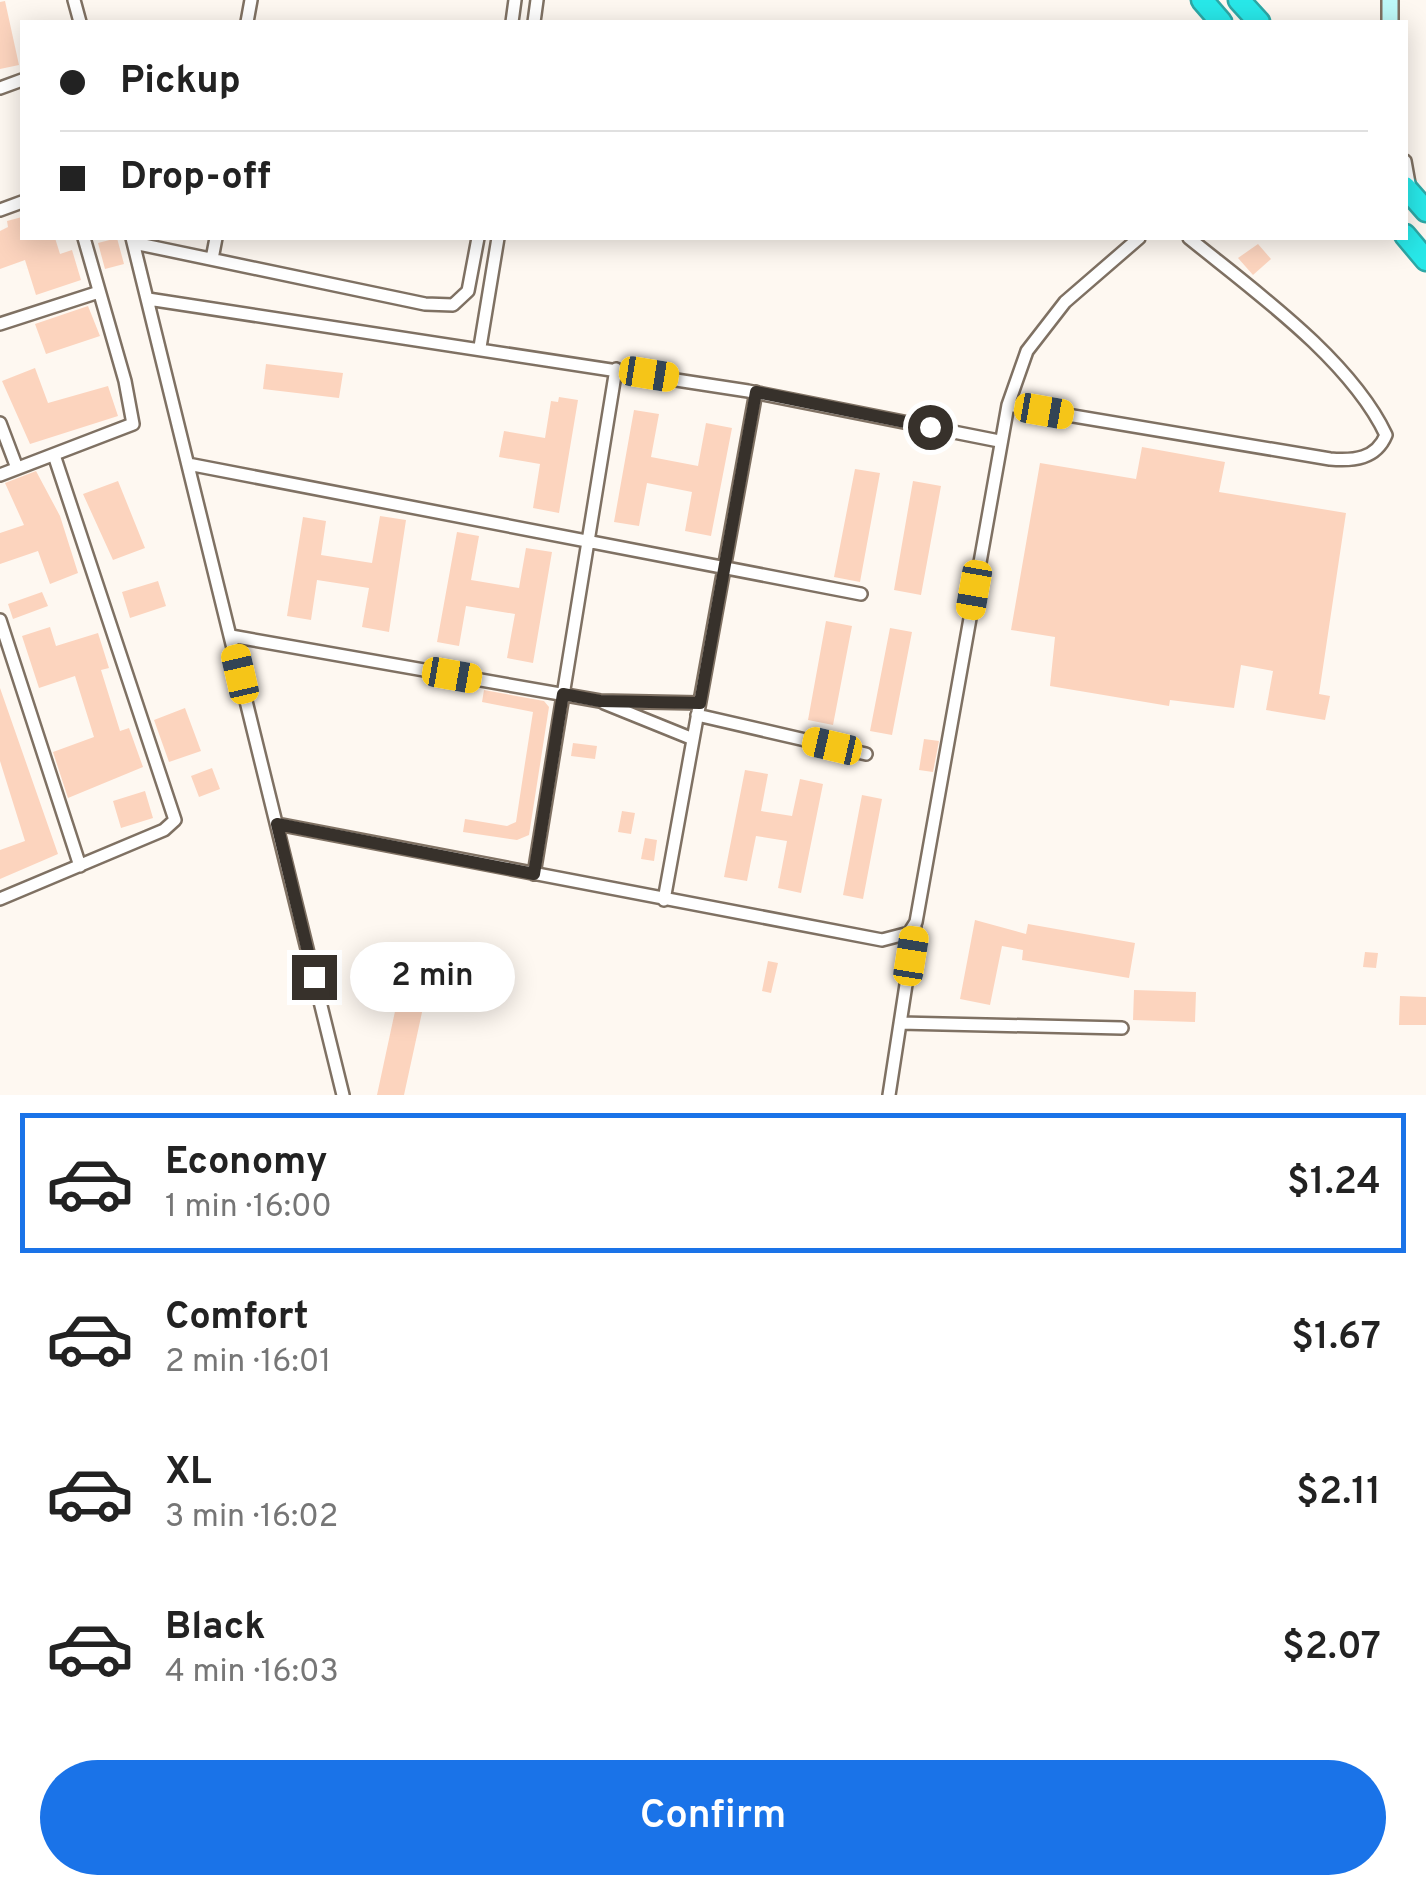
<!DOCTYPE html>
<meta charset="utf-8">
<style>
body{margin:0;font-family:Overpass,sans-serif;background:#f2f2f2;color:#222;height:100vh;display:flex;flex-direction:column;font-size:38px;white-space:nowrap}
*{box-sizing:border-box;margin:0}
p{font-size:32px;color:#767676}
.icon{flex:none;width:55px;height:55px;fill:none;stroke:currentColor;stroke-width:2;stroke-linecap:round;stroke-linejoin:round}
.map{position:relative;height:1095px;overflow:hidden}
.drawer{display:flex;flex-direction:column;background:#fff;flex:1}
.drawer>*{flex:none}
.guide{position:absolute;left:20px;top:20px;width:1388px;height:220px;border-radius:0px;box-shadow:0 5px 25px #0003;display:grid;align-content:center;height:220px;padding:0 40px;background:#fff}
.end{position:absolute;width:45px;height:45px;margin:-22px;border:12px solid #37312b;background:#fff;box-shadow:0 0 0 5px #fff}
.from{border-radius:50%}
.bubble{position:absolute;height:70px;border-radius:35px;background:#fff;box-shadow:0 5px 25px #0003;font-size:32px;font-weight:600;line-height:70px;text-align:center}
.car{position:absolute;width:30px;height:60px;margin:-30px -15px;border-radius:12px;box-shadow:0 0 8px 2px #0007;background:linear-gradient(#f5c518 24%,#345 0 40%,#f5c518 0 76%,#345 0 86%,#f5c518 0)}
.guide b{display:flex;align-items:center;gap:35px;height:95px;font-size:38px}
.guide b+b{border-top:2px solid #e0e0e0}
.guide i{width:25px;height:25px;background:#222}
ul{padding:18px 0 0;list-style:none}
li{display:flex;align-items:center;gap:30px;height:140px;margin:0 20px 15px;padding:0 20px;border:5px solid transparent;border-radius:0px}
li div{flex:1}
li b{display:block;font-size:38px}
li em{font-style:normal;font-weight:600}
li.selected{border-color:#1a73e8}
li>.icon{width:90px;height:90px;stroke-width:1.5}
.primary-button{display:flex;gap:20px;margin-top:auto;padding:20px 40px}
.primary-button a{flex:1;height:115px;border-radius:60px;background:#1a73e8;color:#fff;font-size:40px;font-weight:600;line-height:115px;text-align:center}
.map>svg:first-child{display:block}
.building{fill:#fcd4be}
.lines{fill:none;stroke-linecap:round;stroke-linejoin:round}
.street-casing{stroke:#7f7163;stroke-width:16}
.secondary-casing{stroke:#7f7163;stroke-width:20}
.highway-casing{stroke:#2da8a6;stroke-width:25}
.street{stroke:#fff;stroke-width:11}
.secondary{stroke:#bef8f8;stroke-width:15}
.highway{stroke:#28e8e9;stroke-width:20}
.route{stroke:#37312b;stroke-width:12}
</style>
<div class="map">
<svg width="1426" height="1095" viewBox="0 0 1426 1095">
<rect width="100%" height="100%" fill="#fef8f1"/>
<path class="building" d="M5,1L19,65L0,69V2Z
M22,217V238H55L60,254L72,250L81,280L36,295L25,260L0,269V231L8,227L7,221Z
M117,238L124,264L105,269L98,243Z
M1258,244L1271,259L1253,275L1238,258Z
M88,306L100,336L46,354L35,324Z
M266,364L343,373L339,398L263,389Z
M35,368L48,403L108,386L118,416L30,444L2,381Z
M559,397L578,400L559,513L533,508L540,464L499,457L504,431L545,438L551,401L558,402Z
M634,410L659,414L651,457L698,466L706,423L732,428L711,536L685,531L692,492L647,483L639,526L614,522Z
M1142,447L1225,462L1219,492L1346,513L1319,694L1330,696L1325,720L1266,710L1273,671L1241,665L1234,708L1170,700L1169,706L1050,686L1055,637L1011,630L1040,463L1136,479Z
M855,469L880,473L860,582L834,577Z
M36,471L60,516L78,573L50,584L38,551L0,564V533L24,525L5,483Z
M118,481L145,548L113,560L83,494Z
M913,481L941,486L921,595L894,590Z
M380,516L406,520L389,632L362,627L369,588L317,580L311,620L287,616L303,517L326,521L321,555L372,563Z
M457,532L479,536L471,580L519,588L526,548L552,552L533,663L507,658L515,614L466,606L459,646L437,642Z
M158,581L166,606L130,618L122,592Z
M42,592L48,606L13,619L8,604Z
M826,621L852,626L833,725L808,720Z
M50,627L56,646L98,633L109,668L101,670L120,731L129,728L143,767L68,798L53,752L94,737L75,676L39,688L22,636Z
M890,628L912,632L892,735L870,731Z
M0,688L58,854L0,879V850L25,841L0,761Z
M484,690L544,701L549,707L529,835L517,840L463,832L465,819L507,826L516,822L525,763L533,712L482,702Z
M185,708L201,751L169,762L154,720Z
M924,739L939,741L933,772L919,770Z
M573,743L597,746L595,759L571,756Z
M212,768L220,789L199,797L191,776Z
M745,770L768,774L761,811L792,816L800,779L823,784L801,893L778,888L787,841L756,836L747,881L724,877Z
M145,791L153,818L121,828L113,801Z
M862,795L882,799L863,899L843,895Z
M622,811L635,813L631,834L618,832Z
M645,838L657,840L654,861L641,859Z
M975,920L1026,934L1028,924L1135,943L1129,978L1022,960L1023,950L1002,946L990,1005L960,999Z
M1365,952L1378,953L1376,968L1363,967Z
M768,961L778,963L771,993L762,991Z
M400,988L426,994L404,1095H377Z
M1134,990L1196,992L1195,1022L1133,1020Z
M1400,996L1426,997V1025H1399Z"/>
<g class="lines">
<g class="street-casing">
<path id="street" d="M74,0L80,22
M247,22L251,0
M512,22L515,0
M534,22L537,0
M0,88L22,80
M1405,161L1410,189
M0,210L22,202
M132,238L343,1095
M134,243L425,304L453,305L468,291L478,238
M212,259L216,238
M148,299L748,391L999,441
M0,324L99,292
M480,347L498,238
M1008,405L1330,459C1354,461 1376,459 1386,435C1350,359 1253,290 1189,238
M0,423L17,468
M188,464L861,594
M0,475L133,424L125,381L84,238
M0,620L80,866
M231,636L600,701L699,703
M604,703L693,739
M697,715L866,754
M277,824L882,940L909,933L916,922L1008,405L1027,351L1065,302L1139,238
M534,874L616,369
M0,899L164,830L175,820L54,455
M664,900L756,392
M900,1023L1122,1028
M889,1095L915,926"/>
</g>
<g class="secondary-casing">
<path id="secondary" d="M1390,0V22"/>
</g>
<g class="highway-casing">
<path id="highway" d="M1202,0L1221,22
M1239,0L1259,22
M1405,187L1426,211
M1405,235L1426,260"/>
</g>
<use href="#street" class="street"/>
<use href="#secondary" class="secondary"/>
<use href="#highway" class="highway"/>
</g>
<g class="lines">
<path class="route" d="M314,977L277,824L534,874L563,694L600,701L700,703L756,392L930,427"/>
</g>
</svg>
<i class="end from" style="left:930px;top:427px"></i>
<i class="end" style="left:314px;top:977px"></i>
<div class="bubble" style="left:350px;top:942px;width:165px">2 min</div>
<i class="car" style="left:649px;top:374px;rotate:99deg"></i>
<i class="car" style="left:1044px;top:411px;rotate:100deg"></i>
<i class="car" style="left:974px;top:590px;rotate:190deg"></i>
<i class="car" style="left:240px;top:674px;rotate:347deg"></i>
<i class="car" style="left:452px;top:675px;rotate:100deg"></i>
<i class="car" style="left:832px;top:746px;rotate:283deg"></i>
<i class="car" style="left:911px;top:956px;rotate:9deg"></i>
<div class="guide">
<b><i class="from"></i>Pickup</b>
<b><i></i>Drop-off</b>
</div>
</div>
<section class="drawer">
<ul>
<li class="selected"><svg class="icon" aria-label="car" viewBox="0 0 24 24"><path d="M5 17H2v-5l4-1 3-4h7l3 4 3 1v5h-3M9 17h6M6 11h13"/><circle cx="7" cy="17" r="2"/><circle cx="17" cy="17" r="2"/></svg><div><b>Economy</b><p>1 min · 16:00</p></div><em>$1.24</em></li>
<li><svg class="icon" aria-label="car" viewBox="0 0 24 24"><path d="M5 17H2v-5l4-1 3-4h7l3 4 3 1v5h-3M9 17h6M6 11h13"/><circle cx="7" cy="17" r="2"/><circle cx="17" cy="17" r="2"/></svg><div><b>Comfort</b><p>2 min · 16:01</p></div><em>$1.67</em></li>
<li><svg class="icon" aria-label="car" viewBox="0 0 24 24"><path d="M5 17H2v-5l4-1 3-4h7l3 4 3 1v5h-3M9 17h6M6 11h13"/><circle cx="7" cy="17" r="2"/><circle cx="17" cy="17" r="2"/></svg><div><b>XL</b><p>3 min · 16:02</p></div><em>$2.11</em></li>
<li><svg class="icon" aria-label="car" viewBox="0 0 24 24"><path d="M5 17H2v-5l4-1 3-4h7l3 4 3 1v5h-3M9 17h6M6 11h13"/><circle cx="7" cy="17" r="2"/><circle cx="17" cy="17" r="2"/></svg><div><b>Black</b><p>4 min · 16:03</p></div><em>$2.07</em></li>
</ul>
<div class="primary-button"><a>Confirm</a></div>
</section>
